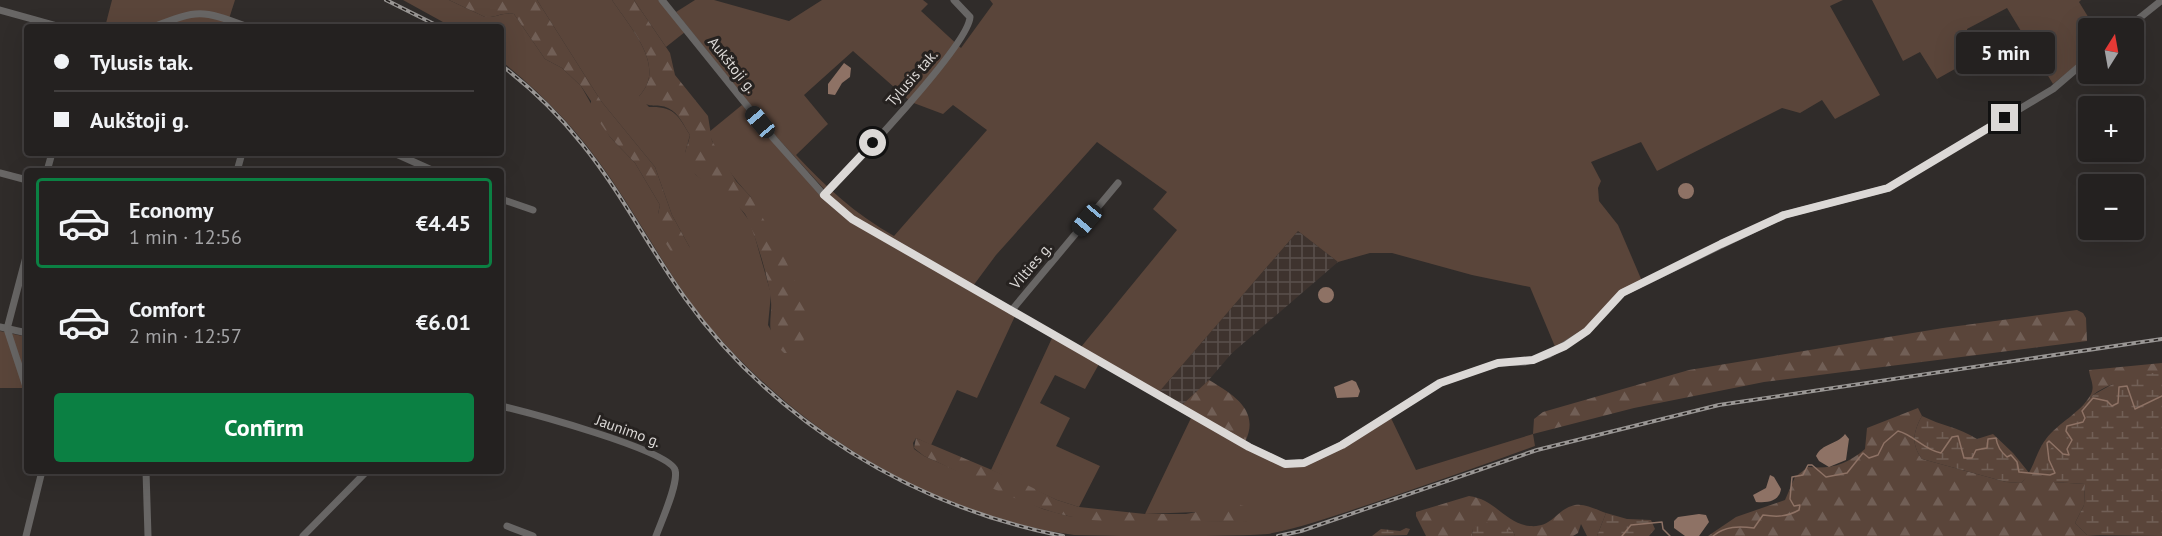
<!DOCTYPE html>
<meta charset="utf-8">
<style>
body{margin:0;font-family:"PT Sans",sans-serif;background:#302e2d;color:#f1f3f6;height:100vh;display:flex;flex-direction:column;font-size:22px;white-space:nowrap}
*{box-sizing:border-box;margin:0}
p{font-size:20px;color:#a3a3a5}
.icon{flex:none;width:33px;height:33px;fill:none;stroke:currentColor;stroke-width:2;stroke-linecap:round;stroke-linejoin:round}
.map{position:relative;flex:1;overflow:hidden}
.side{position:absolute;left:24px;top:168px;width:480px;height:306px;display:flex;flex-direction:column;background:#242120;border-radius:6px;box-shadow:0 6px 24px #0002,0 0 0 2px #413e3e}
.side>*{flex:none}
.guide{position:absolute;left:24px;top:24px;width:480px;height:132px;border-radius:6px;box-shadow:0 6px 24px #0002,0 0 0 2px #413e3e;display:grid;align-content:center;height:132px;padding:0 30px;background:#242120}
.needle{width:39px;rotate:11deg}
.fabs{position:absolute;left:2078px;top:18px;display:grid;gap:12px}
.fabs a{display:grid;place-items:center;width:66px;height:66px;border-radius:6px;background:#242120;box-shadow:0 6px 24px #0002,0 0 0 2px #413e3e;font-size:30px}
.end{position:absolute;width:27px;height:27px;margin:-14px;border:8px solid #dbd8d6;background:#111;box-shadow:0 0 0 3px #111}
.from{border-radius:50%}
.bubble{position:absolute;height:42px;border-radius:6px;background:#242120;box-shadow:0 6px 24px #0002,0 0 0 2px #413e3e;font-size:20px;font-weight:600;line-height:42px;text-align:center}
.car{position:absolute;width:18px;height:36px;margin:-18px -9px;border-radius:8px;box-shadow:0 0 4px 2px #0007;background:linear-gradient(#222 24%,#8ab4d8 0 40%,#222 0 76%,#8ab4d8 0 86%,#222 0)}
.guide b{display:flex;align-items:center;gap:21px;height:57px;font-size:22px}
.guide b+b{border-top:2px solid #413e3e}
.guide i{width:15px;height:15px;background:#f1f3f6}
ul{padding:10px 0 0;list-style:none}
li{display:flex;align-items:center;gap:18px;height:90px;margin:0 12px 9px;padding:0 18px;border:3px solid transparent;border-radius:6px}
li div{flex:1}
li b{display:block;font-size:22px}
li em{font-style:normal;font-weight:600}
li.selected{border-color:#0b8043}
li>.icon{width:54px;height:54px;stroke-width:1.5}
.cta{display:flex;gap:12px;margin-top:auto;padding:12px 30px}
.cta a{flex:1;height:69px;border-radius:6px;background:#0b8043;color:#fff;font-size:24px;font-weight:600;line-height:69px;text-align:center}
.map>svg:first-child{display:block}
.industrial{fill:url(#industrial-grid)}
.green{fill:#5a453a;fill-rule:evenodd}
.forest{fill:url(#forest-firs)}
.wetland{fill:url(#wetland-marsh)}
.water{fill:#8e7265}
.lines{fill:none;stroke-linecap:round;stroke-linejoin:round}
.stream{stroke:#8e7265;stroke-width:1.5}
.minor{stroke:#686665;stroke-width:7}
.rail-casing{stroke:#999694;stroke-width:4}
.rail{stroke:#262220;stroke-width:1.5;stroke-dasharray:4.5;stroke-linecap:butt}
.route{stroke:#dbd8d6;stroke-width:8}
.labels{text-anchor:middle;stroke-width:6;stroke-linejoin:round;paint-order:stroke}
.street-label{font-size:15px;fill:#dbd8d6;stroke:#262220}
</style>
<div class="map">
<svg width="2162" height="536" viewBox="0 0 2162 536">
<defs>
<pattern id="industrial-grid" width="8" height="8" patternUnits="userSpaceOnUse" patternTransform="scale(1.5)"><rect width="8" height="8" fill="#3e332e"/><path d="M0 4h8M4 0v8" fill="none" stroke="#59504c"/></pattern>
<pattern id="forest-firs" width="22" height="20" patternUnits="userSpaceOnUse" patternTransform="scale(1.5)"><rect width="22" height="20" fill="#5a453a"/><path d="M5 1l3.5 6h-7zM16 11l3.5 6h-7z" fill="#715f56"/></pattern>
<pattern id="wetland-marsh" width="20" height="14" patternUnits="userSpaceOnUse" patternTransform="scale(1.5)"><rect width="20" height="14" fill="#5a453a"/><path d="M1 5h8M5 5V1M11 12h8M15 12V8" fill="none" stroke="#715f56"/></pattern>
</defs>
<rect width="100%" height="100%" fill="#302c2a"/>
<path class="industrial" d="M1298,231L1338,262L1232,353L1201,389L1182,405L1159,392Z"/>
<path class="green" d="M112,0H235L228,22L242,27H105Z
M403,0H449L485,17C496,18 503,12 514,14L545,59L562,68L581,86L610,137L635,163L660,205L658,214L690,248L672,215L655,167L601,101L537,0H612C629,26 668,67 639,96L649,107C674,106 678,115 690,135L685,153L688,163L696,175L737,204L751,223L771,294L768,325L784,353L751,197C734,179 716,156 709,132L742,105L815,188L835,209L859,227L1015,316L977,398L957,390L931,445L916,438L913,443L914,449L924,456L1043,509L1068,516L1142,522L1247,521L1197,512L1145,514L1191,418L1289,467L1301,466L1390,416L1416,470L1533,434L1535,446C1486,464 1437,481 1388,498C1348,511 1309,526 1268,534C1236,536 1201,536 1168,536C1138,536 1105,536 1074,535C933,516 799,432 708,325C671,280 644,227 611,179C580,133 544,95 501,61V27H452Z
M634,0H660L685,32L666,47Z
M695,0H714L789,21L822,0H923L928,4L921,11L961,48L993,4L990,0H1843L1830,6L1880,95L1835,119L1822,100L1800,113L1782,108L1657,171L1641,142L1591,162L1601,181L1598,188L1599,201L1618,225L1642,281L1622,290L1585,329L1556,349L1530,287L1472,275L1392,253H1370L1338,262L1298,231L1159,392L1081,347L1177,230L1153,209L1167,192L1097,142L996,255L973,286L858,220L835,201L772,132L676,12ZM853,51L911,102L943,114L953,105L987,130L894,236C855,214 826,187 796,155L828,124L804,95Z
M1872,0H2081L2079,2L2095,28H2088V56L2053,84L2007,8L1967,29L1971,60L1937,79L1920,52L1903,61Z
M0,331L27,337V388H0Z
M1052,338L1099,364L1085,389L1055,375L1040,403L1070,418L1056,446L1100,466L1079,507L1057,500L991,470Z"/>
<path class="forest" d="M449,0H537L601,101L655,167L672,215L690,248L689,252L672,253L651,220L658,214L660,205L635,163L610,137L591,110V101L581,86L562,68L545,59L514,14C502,12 496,18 485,17Z
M612,0H634L670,53L675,75L708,116L712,141L736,181L751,197L783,254L805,305L808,319L803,343L796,353H784C761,331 775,318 770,293C768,278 753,226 745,214C733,196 683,178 685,153C686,147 689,142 690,135C684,126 679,113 668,108C658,103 652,109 640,101L639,96C668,67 629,26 612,0Z
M2077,310L2083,313L2086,318L2087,341L1764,382L1634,408L1533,434L1534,419L1543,412L1689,370L1943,328Z
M2162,363V373C2145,373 2104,384 2092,396C2073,417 2062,455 2053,482L2085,484L2084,505L2075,523L2087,535L2100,536H1708L1736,517L1785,500L1795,477L1808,467C1832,469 1846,465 1865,449L1867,428L1918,408L1922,416C1913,432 1911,444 1922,459L2006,482L2021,483C2034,471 2035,453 2046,439C2058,423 2080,413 2090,396C2096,386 2090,380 2089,370Z
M1209,380C1232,394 1261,410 1245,442L1182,405Z
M916,438L1023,483L1057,500L1079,507L1145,514H1186L1238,504L1249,508L1251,514L1247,521L1242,522C1187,520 1120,528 1068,516C1020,505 969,476 924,456L914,448Z
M1469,496C1495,499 1506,524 1530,526C1553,528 1556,509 1575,505C1585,503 1597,510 1606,513L1597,536H1587L1581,524L1578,533L1573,536H1515L1513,531L1473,529L1472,536H1426L1416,516V512Z"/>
<path class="wetland" d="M2149,373H2162V536L2087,535L2075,523L2084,505L2085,484L2053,482L2039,474L2038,465L2056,442L2067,439L2063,430L2093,395L2120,380Z
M1922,416C1942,426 1958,427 1977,439L1993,434L2013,453L2030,474L2021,483L2006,482L1922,459C1911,444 1913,432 1922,416Z
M1606,513L1627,519L1651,520L1655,529L1649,536H1597Z
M1482,521L1513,531L1515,536H1472L1473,529Z
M1406,528L1410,529L1407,535L1372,536L1381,529L1400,531Z"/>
<path class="water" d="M1980,36L1983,37L1993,51L1982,63L1978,59Z
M844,63L851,68L850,77L842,83L835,95L828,94V84Z
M1678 191a8 8 0 1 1 16 0a8 8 0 1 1-16 0Z
M1318 295a8 8 0 1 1 16 0a8 8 0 1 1-16 0Z
M1352,380L1356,382L1360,391L1358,397L1337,398L1334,387Z
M1845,434L1849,439L1846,460L1829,467L1819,461L1816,456C1822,443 1837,445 1845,434Z
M1770,475L1774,477L1781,489C1779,502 1767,503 1756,502L1753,495L1766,488Z
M1699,514L1706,515L1709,522L1699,536H1685L1674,528V521L1678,517Z"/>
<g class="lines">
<path class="stream" d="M1622,536L1631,525L1662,522L1663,529L1670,536
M1713,536C1725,526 1739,526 1754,528L1763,515C1776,517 1787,517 1799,510L1800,505L1794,506L1790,499L1792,477L1803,475L1808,465H1812L1826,477L1847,473L1863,453L1869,458L1878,455L1884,443L1898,431C1914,435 1924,450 1941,453L1952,437L1958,436L1964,458H1972L1976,450L1987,448L1988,439L1996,438C1997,446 2001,452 2007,457L2011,455L2017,462L2019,472L2050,475L2055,473L2049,460L2047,443L2049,441L2063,454L2069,455L2067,449L2072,440L2066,431L2067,426L2083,422L2085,418L2082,411L2093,398L2107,401L2112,406L2118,403L2119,387L2127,386L2135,409L2162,396"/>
<path class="minor" d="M662,0L774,139L824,195L852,219L1249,447L1285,464L1304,463L1342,445L1440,383L1498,363L1525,362L1548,355L1587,331L1622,293L1784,215L1888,188L2053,89L2088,59
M0,10L61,27
M153,27C200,9 201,10 248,27
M2127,28L2162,0
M394,153L434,171
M47,171L52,153
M237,171L242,153
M0,173L27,180
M824,195C849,170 969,45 970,17L954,0
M501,199L533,210
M27,253L7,329L27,390
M1011,311L1118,183
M0,327L27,333
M501,406C526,412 670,450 675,470C679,483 661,522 656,536
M146,471L148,536
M507,526L533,536
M26,536L42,471
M303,536L367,471"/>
<g class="rail-casing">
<path id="rail" d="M386,0L440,27
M501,65C530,87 559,115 582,144C621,192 649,248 685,298C774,422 914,507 1063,536
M1278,536L1301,531L1537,450L1719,405L2162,339"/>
</g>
<use href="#rail" class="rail"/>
</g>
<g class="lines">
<path class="route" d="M873,143L824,195L852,219L1249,447L1285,464L1304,463L1342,445L1440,383L1498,363L1533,360L1565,346L1587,331L1622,293L1721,244L1784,215L1888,188L2005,118"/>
</g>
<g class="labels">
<g class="street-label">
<text transform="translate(732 65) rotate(51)" y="5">Aukštoji g.</text>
<text transform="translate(912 78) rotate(-49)" y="5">Tylusis tak.</text>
<text transform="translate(1031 266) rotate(-50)" y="5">Vilties g.</text>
<text transform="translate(628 431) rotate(20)" y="5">Jaunimo g.</text>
</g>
</g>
</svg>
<div class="fabs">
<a><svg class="needle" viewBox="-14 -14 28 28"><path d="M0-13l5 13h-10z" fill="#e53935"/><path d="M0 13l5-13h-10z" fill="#a3a3a5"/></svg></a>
<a>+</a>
<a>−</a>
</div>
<i class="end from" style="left:873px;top:143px"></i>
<i class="end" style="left:2005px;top:118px"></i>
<div class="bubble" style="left:1956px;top:32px;width:99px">5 min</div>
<i class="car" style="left:760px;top:122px;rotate:320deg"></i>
<i class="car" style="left:1087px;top:220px;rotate:220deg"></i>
<div class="guide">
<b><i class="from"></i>Tylusis tak.</b>
<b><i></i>Aukštoji g.</b>
</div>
<section class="side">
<ul>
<li class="selected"><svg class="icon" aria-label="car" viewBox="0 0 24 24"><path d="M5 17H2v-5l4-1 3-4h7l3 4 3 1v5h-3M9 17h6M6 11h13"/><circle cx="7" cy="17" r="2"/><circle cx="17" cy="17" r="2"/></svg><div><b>Economy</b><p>1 min · 12:56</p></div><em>€4.45</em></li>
<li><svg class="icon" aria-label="car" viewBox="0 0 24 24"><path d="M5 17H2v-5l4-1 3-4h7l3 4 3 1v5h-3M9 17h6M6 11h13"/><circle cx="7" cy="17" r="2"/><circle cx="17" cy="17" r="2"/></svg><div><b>Comfort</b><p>2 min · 12:57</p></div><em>€6.01</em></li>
</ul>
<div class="cta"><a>Confirm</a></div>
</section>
</div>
